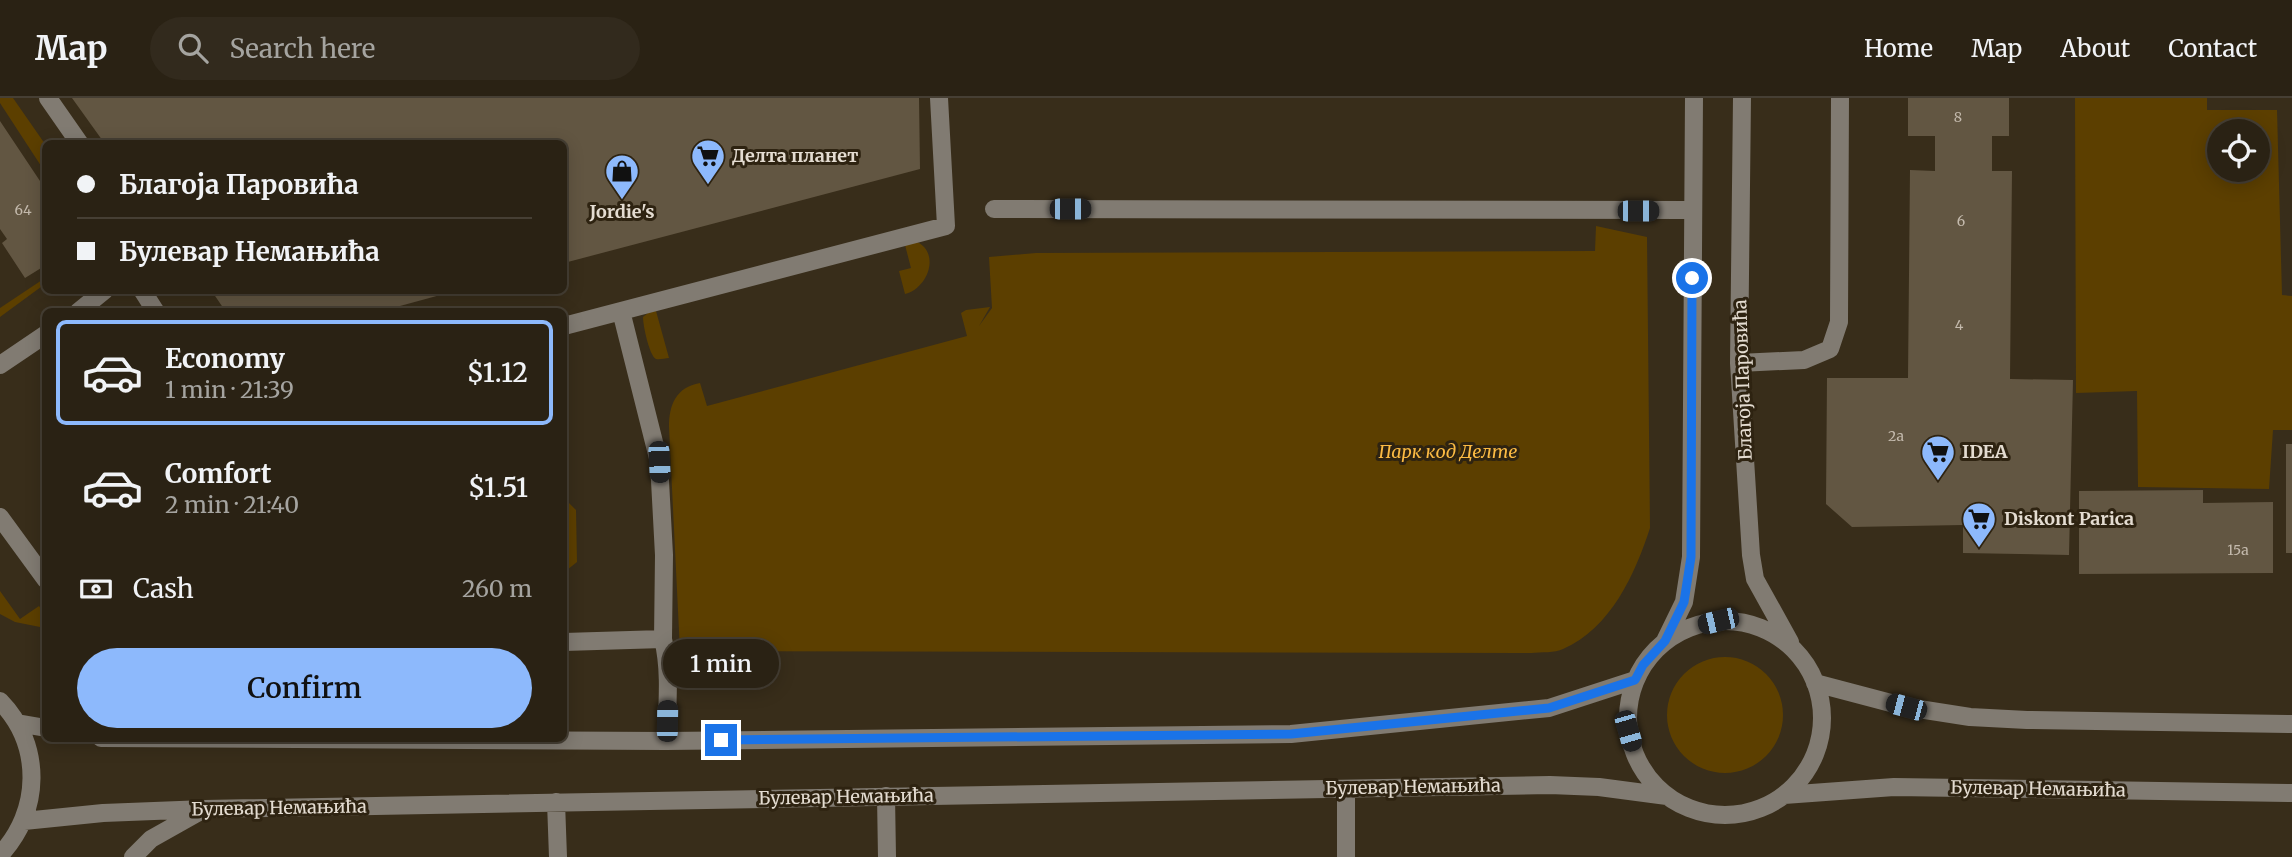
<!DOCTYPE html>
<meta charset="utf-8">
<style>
body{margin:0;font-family:Merriweather,serif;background:#322a1d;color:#f1f3f6;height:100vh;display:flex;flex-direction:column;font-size:26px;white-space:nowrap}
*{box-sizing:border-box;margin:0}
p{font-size:23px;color:#a5a4a0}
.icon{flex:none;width:38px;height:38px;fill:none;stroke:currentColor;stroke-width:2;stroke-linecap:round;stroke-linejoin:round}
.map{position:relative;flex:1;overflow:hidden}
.panel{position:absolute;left:42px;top:210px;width:525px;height:434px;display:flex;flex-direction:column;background:#2a2214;border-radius:10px;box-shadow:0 4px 18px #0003,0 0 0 2px #463f34}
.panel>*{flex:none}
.banner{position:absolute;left:42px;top:42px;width:525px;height:154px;border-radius:10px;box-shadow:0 4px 18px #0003,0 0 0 2px #463f34;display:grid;align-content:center;height:154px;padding:0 35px;background:#2a2214}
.buttons{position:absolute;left:2207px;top:21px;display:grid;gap:14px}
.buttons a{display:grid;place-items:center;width:63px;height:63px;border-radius:50%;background:#2a2214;box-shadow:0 4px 18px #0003,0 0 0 2px #463f34;font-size:35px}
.end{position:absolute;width:32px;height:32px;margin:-16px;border:9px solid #1a73e8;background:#fff;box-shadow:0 0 0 4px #fff}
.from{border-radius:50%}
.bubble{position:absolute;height:49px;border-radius:24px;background:#2a2214;box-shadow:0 4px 18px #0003,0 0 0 2px #463f34;font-size:23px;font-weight:600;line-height:49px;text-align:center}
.car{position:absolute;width:21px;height:42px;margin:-21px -10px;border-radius:9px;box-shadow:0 0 5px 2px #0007;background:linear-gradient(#222 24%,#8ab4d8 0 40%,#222 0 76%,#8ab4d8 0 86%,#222 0)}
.banner b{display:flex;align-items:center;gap:24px;height:66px;font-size:26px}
.banner b+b{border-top:2px solid #463f34}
.banner i{width:18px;height:18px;background:#f1f3f6}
ul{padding:12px 0 0;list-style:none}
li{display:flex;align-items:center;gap:21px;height:105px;margin:0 14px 10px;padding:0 21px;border:4px solid transparent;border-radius:10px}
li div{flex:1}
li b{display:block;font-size:26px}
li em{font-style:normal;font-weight:600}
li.selected{border-color:#8db9fc}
li>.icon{width:63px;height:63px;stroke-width:1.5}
.pay{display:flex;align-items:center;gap:18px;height:77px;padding:0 35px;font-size:26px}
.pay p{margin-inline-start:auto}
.primary-button{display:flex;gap:14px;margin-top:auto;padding:14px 35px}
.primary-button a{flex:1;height:80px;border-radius:42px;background:#8db9fc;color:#111;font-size:28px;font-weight:600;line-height:80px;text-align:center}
header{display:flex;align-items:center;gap:42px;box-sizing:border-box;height:98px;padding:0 35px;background:#2a2214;border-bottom:2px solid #463f34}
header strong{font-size:33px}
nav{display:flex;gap:38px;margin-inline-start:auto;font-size:24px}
.search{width:490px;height:63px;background:#322a1d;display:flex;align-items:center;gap:18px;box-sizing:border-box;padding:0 24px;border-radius:38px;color:#a5a4a0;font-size:26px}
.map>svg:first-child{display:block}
.green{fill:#5c3f00;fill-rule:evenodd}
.building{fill:#625642}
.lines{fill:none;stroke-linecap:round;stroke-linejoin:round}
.minor{stroke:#817b72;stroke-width:18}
.route{stroke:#1a73e8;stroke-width:9}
.labels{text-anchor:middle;stroke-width:6;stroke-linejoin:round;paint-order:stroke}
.number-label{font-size:14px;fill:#c4baad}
.poi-label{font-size:18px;font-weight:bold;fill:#e4dcd1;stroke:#2e2311;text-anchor:start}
.street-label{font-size:18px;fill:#e4dcd1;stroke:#2e2311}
.park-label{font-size:18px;font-style:italic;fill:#fbba43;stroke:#2e2311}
</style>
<header>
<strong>Map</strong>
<div class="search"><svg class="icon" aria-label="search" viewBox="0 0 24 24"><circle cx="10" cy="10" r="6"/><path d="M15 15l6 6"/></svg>Search here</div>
<nav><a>Home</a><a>Map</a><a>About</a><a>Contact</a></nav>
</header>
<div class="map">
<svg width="2292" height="759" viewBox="0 0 2292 759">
<rect width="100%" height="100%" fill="#382d1a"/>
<path class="green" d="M0,0H13L45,46V74L0,5Z
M2075,0H2207V12H2277L2282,197L2292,198V332H2273L2269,391L2138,389L2137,293L2076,295ZM2219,33H2258V72H2219Z
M1596,128L1647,139L1650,430C1635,476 1611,530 1563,551C1555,555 1541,554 1531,555L680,553L669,329C669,307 676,289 700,285L707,308L967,238L961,215L966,212L990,209L979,228L992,210L989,159L1036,155L1595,153Z
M915,143C941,153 929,190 905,196L899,173L911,170L905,147Z
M45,180V186L0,219V210Z
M656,213L669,260C665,260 660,262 656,261C649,257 643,227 643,219L648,215Z
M569,405L576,412L577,464L567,472L564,430L568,429L564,406Z
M0,493L20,521L39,508L45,517V530L15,524L0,516Z
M1667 617a58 58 0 1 1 116 0a58 58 0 1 1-116 0Z"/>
<path class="building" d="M72,0H919L920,71L564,165V46H105Z
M1908,0H2009V38H1992V73H2012L2010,281L2073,282L2069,457L1963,455V427L1852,429L1826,406L1827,280H1908L1910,72L1935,73V38H1908Z
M0,23L46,92V167L25,180L2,145L7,141L0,131Z
M211,192H455V193L378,214H226Z
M2286,346H2292V455H2286Z
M2203,392V405L2273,404V475L2079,476V393Z"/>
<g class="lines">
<path class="minor" d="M48,0L80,46
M1742,0L1739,265L1751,457L1755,481L1790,544
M994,111L1693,112
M142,192L156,214
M621,213L659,364L664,457L663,541C671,574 667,609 666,643
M78,214L105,192
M564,228L946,128L939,0
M1739,265L1804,262L1830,251L1839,224L1840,0
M0,267L46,236
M0,419L46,482
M1628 620a97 97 0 1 1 194 0a97 97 0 1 1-194 0Z
M1665,543L1684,504L1691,459L1694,0
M564,544L663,541
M1815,585L1906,609L1970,619L2027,622L2292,626
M0,603C43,647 41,714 0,757
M17,625L46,630
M101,640L666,643L1291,636L1549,610L1635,582
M1784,697L1894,689L2292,695
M886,698L887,759
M556,704L558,759
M24,723L103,715L205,711L1550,687L1599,689L1667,698
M133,759L151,741L199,714
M1346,759V691"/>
</g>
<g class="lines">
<path class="route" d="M721,642L1291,636L1549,610L1635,582L1643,567L1665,543L1684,504L1691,459L1692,180"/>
</g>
<defs>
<g id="supermarket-pin" transform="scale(1.75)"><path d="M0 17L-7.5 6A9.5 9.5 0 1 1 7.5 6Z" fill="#8db9fc" stroke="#2e2311"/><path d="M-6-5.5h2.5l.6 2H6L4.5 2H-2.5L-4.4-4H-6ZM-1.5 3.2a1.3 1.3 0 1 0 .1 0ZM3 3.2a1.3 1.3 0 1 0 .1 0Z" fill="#111"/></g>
<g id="shop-pin" transform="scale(1.75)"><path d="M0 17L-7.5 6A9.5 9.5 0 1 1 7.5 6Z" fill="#8db9fc" stroke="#2e2311"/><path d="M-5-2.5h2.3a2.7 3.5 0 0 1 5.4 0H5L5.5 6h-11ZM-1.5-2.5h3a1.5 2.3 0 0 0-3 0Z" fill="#111"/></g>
</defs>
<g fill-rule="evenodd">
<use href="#supermarket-pin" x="708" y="58"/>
<use href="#shop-pin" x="622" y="73"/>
<use href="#supermarket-pin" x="1938" y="354"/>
<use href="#supermarket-pin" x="1979" y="421"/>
</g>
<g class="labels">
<g class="number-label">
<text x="1958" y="24">8</text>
<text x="23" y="117">64</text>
<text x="1961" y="128">6</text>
<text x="1959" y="232">4</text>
<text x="1896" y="343">2a</text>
<text x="2238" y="457">15a</text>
</g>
<g class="poi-label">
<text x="732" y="64">Делта планет</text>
<text x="622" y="120" text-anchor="middle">Jordie's</text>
<text x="1962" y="360">IDEA</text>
<text x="2004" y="427">Diskont Parica</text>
</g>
<g class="street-label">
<text transform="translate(1743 282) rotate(-92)" y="6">Благоја Паровића</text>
<text transform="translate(1413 689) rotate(-1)" y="6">Булевар Немањића</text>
<text transform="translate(2038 691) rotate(1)" y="6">Булевар Немањића</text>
<text transform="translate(846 699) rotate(-1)" y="6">Булевар Немањића</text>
<text transform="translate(279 710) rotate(-1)" y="6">Булевар Немањића</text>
</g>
<g class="park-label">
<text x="1448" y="360">Парк код Делте</text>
</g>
</g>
</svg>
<div class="buttons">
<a><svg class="icon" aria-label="locate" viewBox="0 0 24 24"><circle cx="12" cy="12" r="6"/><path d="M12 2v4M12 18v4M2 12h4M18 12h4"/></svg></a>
</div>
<i class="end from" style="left:1692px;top:180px"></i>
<i class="end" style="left:721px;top:642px"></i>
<div class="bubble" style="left:663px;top:541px;width:116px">1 min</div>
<i class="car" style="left:1070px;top:111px;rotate:90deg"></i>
<i class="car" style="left:1638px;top:113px;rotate:90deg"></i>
<i class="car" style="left:659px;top:364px;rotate:177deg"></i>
<i class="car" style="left:1718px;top:523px;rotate:257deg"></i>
<i class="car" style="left:1906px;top:609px;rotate:285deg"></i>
<i class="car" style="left:667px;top:623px;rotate:1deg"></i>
<i class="car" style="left:1628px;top:633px;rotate:164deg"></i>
<div class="banner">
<b><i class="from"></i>Благоја Паровића</b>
<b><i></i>Булевар Немањића</b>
</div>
<section class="panel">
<ul>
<li class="selected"><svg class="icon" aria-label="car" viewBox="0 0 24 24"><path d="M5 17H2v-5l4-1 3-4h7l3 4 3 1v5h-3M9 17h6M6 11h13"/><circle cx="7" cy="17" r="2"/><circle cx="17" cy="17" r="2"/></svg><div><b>Economy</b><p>1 min · 21:39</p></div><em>$1.12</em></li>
<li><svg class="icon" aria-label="car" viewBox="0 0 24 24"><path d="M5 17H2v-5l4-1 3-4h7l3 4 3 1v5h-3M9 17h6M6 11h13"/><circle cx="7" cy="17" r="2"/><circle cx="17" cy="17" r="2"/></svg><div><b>Comfort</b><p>2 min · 21:40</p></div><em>$1.51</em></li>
</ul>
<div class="pay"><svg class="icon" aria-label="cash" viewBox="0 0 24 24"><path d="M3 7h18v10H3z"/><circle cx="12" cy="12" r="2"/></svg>Cash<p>260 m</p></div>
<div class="primary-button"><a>Confirm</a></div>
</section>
</div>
